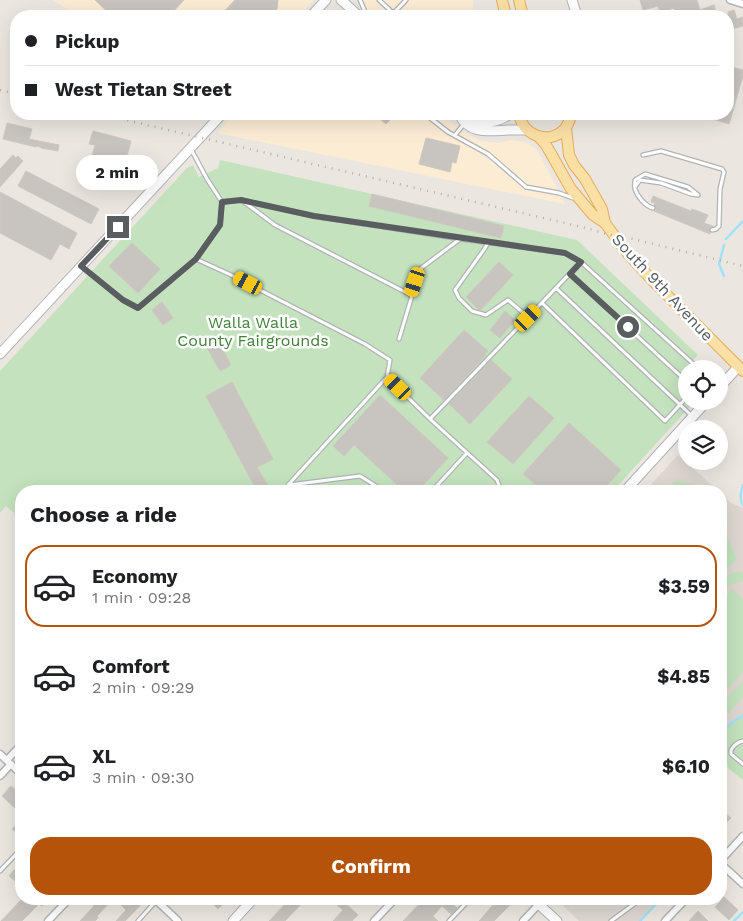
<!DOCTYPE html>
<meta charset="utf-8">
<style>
body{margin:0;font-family:"Work Sans",sans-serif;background:#f6f6f6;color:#202124;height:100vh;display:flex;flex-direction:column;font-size:19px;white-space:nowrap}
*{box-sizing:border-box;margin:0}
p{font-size:16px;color:#757577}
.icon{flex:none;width:28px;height:28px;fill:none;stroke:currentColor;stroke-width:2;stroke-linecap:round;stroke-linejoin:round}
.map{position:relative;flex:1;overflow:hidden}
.drawer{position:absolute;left:15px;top:485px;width:712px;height:420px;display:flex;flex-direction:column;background:#fff;border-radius:20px;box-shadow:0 5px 20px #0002}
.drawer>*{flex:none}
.guide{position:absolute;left:10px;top:10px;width:724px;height:110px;border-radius:20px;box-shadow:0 5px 20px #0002;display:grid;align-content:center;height:110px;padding:0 15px;background:#fff}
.tools{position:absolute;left:678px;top:360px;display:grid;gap:10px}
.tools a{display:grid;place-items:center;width:50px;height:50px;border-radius:50%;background:#fff;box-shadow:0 5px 20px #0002;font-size:25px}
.end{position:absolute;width:22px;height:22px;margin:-11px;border:6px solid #595d60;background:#fff;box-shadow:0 0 0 2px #fff}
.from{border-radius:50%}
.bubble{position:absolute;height:35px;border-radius:18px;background:#fff;box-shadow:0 5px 20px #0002;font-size:16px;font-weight:700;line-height:35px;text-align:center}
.car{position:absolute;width:15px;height:30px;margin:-15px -8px;border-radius:6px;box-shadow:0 0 4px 1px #0007;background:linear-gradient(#f5c518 24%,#345 0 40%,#f5c518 0 76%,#345 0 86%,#f5c518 0)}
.guide b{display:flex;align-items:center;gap:18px;height:48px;font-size:19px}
.guide b+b{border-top:1px solid #e0e0e0}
.guide i{width:12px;height:12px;background:#202124}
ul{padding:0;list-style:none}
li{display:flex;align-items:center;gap:15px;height:82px;margin:0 10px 8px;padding:0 5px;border:2px solid transparent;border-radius:20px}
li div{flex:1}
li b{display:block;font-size:19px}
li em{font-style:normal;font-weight:700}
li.active{border-color:#b45309}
li>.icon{width:45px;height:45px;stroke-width:1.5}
h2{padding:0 15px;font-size:22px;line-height:60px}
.primary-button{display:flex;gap:10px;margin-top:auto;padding:10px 15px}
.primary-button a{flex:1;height:58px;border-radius:20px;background:#b45309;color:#fff;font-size:20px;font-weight:700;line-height:58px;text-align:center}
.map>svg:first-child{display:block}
.commercial{fill:#fcecd4}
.education{fill:#ded8d1}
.green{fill:#c3e2bd}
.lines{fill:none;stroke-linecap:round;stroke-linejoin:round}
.stream{stroke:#a1e1fa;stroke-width:2.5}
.building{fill:#c8c4bf;stroke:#cfc8bf}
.service-casing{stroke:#b1b4b7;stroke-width:5.5}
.minor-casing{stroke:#b1b4b7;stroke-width:9}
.tertiary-casing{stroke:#b1b4b7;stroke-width:11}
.secondary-casing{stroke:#b2b6ba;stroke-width:11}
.primary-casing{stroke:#e9ab5a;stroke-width:12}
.service{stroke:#fff;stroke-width:3}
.minor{stroke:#fff;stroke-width:6}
.tertiary{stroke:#fff;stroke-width:9}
.secondary{stroke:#fff;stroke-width:9}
.primary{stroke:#fbe0a5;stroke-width:10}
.rail{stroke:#afb0b0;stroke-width:2.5;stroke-dasharray:1 6;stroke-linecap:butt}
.route{stroke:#595d60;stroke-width:6}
.labels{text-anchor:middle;stroke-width:5;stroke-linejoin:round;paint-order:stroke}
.street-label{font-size:16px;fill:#595d60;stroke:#fff}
.park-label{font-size:16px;fill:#408038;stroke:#fff}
</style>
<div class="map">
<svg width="743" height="921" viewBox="0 0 743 921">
<rect width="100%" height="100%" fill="#ebe7e0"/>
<path class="commercial" d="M53,0H314L299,16H78Z
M356,0H473L474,16H373Z
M235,114H443L452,123L470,135L481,141L498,143L511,140L526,142L536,149L541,157L565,204L217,133Z"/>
<path class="education" d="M678,455L718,491H645Z
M721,494L731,503L743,508V715L737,718L721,749Z
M556,899H661L641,921H579Z"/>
<path class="green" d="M220,160L577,240L698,355L686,367L688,369H686V401H695L613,491H21V519L6,506L0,513V371L187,168L193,165L199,177L218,168Z
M675,481C686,481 693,484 701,491H665Z
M721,509L723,511L728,539L737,558L731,565L721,572Z
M738,572H743V581L729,585L721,591V579L730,574Z
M732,589L743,599V672L721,696V601Z
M743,681V697L721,721V704Z
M743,715V780L728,768L722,748L721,736L726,727Z"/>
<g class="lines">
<path class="stream" d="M726,239L743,221
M724,276L719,264L724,245
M743,485C741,492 739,499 743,505
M721,756V736L726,727L743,715
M640,921L661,899
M734,921L743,912"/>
</g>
<path class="building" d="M95,0H184L169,16H112Z
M235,0H278L277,9L270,16H220Z
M640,0H697L700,10L714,5L717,16H707V15L702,16H684V15L691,13L690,10L676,15L674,8L660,12L658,6L643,10Z
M734,10L737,19L743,17V26L728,30V12Z
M728,66L743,70V76L729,124L702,116V114H728Z
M374,114H396L386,124Z
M7,123L32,129L29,139L59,145L58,151L41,148L38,146L36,147L3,139Z
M93,131L131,141L123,171L106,167L107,164L91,160L95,145L89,144Z
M426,138L460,146L456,163L452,162L450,172L419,164Z
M13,155L16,158L18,156L23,161L0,187V169Z
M26,171L99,209L91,224L18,186Z
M0,192L77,233L69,249L60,244L51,260L0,233Z
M372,194L504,226L501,238L369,206Z
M653,196L691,211L692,209L708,215L704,223L713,226L709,229L710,234L654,211L656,210V207L654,205L655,203L651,202Z
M132,243L160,269L138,293L109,266Z
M499,262L513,275L481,310H479L466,297Z
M162,302L173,318L163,325L152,310Z
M505,311L515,320L500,338L490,330Z
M464,330L488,351L485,354L486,355L444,400L420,378Z
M218,340L231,365L220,371L206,346Z
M491,360L512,379L470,424L449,404Z
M232,382L273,459L257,467L271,491H257L206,396Z
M380,395L448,458L418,491H404L354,445L344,456L333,446Z
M529,396L554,418L513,464L487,442Z
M569,423L621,470L602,491H543L523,474Z
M11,786L21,795V803L16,809L2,796Z
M721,810L731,818L721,828Z
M21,819V838L12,829Z
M15,869L21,874V877L16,882L9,876Z
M721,894L738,910L729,920L715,907L721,901Z
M22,899H49L42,906L39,904L22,921H1Z
M87,899H113L97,916L98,918L95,921H80L94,906Z
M115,899H132L140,906L125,921H116L126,910Z
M216,899H228L218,909L212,903Z
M290,899H306L285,921H269Z
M424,899H449L448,900L457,908L451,914L442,906L433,916L438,921H403Z
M498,899H506L511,904L494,921H479Z
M342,900L358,915L352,921H333L343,910L337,905Z
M698,911L708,921H689Z"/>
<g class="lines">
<g class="service-casing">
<path id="service" d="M360,0L367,16
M379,0L393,13
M391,16L406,0
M425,114L448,132L488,154L526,187L559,193L573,198
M455,135L464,124
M192,151L207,179L222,202
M643,155L661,151L722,169L724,172L720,189L719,226L716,229L712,230
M635,187L640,180L661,183L691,194L698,195
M244,202L275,225L411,295
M653,208C645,206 637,196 635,189C634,186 635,183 635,180L645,174L688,187L698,195
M488,243L483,251L455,290L459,298L472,311L486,315L508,300L528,317
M196,259L231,275L365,344L390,360L387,377
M581,262L699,369
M81,266L123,300L138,308L196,259L220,225L222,202L241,200L314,216L461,239L565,253L581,262L430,419
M570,274L686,381
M556,288L692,416
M542,303L665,421L686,398
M399,339L420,269L460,239
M288,485L387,377L430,419L497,480L501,491
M289,485L360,476L384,491
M289,486L295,491
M432,491L467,453
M743,741C737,742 734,745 731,750V754L743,764
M0,871L21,849
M138,921L156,901
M449,921L470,899
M611,921L641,899"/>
</g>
<g class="minor-casing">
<path id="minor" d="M730,0L743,4
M0,754L21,774
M7,760L21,745
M0,776L11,764
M721,860L743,836
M721,864L743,884
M155,899L178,921
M48,921L69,899
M374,921L395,899
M523,921L539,904
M665,921L686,899"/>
</g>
<g class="tertiary-casing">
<path id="tertiary" d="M719,388L738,367
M625,491L707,401
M533,899L557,921
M233,921L253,899"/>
</g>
<g class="secondary-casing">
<path id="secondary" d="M341,0L359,16
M572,0L577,16
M311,16L326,0
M459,114C469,135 489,131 508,130C514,130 521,130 528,130
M465,114C469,115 472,118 476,120C488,124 500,121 510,114
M0,354L222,114"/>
</g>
<g class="primary-casing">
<path id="primary" d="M502,0L506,16
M519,0L523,16
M519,114C524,143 566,147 571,114
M566,128L569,155L574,165L585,179L602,209L605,223
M538,136L546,145L571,189L593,215L605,223L628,254L651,279L743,371"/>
</g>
<use href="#service" class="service"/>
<use href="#minor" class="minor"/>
<use href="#tertiary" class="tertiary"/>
<use href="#secondary" class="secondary"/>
<use href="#primary" class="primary"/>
<path class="rail" d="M0,90L16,94
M100,114L582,227L615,236L625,237L743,266"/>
</g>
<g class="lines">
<path class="route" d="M118,227L81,266L123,300L138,308L196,259L220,225L222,202L241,200L314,216L565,253L581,262L570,274L628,327"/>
</g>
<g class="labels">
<g class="street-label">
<text transform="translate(663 287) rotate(47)" y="6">South 9th Avenue</text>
</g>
<g class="park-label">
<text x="253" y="328">Walla Walla<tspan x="253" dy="18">County Fairgrounds</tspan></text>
</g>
</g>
</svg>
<div class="tools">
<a><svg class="icon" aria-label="locate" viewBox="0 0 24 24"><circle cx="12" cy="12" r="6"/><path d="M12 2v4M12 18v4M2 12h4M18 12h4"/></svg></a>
<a><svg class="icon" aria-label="layers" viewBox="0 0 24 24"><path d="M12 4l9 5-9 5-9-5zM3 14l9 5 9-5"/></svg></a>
</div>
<i class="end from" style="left:628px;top:327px"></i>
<i class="end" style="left:118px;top:227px"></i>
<div class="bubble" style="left:76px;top:155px;width:82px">2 min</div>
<i class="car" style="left:415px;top:282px;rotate:198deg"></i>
<i class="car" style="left:248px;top:283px;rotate:298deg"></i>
<i class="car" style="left:528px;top:318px;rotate:44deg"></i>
<i class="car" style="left:398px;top:387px;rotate:314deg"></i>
<div class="guide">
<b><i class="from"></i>Pickup</b>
<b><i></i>West Tietan Street</b>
</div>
<section class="drawer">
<h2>Choose a ride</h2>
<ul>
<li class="active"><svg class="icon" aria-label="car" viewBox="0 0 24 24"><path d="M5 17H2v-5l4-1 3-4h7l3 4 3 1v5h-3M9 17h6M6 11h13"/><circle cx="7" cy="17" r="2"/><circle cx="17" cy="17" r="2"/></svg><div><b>Economy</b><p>1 min · 09:28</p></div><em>$3.59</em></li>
<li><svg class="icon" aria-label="car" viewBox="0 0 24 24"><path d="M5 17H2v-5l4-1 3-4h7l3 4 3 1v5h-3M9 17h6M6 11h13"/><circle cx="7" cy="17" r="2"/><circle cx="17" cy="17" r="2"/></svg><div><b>Comfort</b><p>2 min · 09:29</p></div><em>$4.85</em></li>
<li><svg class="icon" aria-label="car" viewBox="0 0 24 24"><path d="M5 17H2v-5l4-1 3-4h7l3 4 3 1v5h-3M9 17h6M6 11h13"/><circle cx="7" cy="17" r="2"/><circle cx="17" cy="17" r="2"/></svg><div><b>XL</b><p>3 min · 09:30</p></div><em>$6.10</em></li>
</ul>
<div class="primary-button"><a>Confirm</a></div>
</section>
</div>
